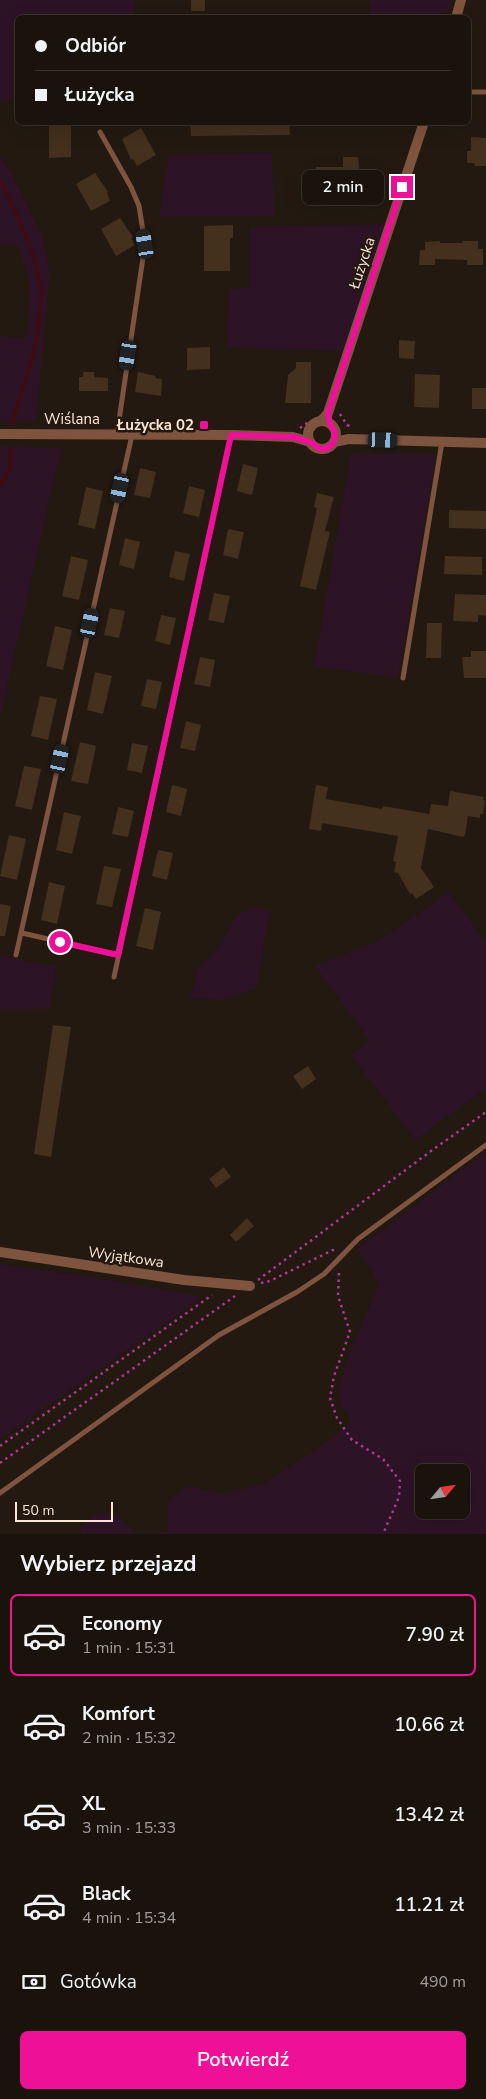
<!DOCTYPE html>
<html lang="pl">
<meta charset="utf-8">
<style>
body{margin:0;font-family:"Nunito Sans",sans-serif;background:#27201a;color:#f1f3f6;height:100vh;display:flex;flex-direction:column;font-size:19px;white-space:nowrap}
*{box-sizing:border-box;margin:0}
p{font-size:16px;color:#9f9e9d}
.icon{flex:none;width:28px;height:28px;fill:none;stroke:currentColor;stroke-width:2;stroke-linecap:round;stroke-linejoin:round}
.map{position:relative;height:1534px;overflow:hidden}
.drawer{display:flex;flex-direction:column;background:#1a130c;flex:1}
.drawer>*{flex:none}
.hud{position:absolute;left:15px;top:15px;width:456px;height:110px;border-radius:8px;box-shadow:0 5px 20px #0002,0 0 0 1px #38322d;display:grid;align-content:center;height:110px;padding:0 20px;background:#1a130c}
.needle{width:32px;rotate:61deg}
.controls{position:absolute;left:415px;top:1464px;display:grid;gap:10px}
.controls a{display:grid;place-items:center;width:55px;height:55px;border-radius:8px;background:#1a130c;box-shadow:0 5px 20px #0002,0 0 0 1px #38322d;font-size:25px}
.scale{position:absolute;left:15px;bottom:12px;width:98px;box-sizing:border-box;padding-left:5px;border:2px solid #fce5d5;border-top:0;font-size:14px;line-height:18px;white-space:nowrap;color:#fce5d5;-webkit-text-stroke:4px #231910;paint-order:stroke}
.end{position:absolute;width:22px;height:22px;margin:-11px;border:6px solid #ee1096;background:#fff;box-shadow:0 0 0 2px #fff}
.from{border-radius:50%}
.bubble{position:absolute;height:35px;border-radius:8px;background:#1a130c;box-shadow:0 5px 20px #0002,0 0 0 1px #38322d;font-size:16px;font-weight:600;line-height:35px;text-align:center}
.car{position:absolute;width:15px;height:30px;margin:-15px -8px;border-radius:6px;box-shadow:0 0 4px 1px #0007;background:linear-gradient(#222 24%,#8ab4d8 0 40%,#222 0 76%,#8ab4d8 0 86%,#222 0)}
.hud b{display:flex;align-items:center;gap:18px;height:48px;font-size:19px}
.hud b+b{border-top:1px solid #38322d}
.hud i{width:12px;height:12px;background:#f1f3f6}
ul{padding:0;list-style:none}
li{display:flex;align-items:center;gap:15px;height:82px;margin:0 10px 8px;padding:0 10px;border:2px solid transparent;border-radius:8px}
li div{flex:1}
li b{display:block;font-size:19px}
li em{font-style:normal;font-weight:600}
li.on{border-color:#ee1096}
li>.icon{width:45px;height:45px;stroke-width:1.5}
h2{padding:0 20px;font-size:22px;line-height:60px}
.pay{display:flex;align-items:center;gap:12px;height:55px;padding:0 20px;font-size:19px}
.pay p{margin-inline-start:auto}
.action{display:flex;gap:10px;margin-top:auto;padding:10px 20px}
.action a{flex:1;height:58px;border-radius:8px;background:#ee1096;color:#fff;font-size:20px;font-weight:600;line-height:58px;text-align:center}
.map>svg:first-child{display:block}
.green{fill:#2d1326;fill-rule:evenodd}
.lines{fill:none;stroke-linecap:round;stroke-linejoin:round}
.stream{stroke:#3f0d11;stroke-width:4}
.building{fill:#43301d}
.path{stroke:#ae3792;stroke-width:2.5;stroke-dasharray:2.5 4;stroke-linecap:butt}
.lane{stroke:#7f543e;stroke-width:5}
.street{stroke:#7f543e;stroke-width:10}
.route{stroke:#ee1096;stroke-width:6}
.poi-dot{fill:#ee1096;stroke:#231910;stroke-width:2}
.labels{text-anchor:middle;stroke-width:5;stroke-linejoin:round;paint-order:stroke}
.street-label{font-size:15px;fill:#fce5d5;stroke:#231910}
.poi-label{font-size:15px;font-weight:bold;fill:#fce5d5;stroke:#231910;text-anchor:end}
</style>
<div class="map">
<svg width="486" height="1534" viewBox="0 0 486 1534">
<rect width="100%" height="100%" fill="#231910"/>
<path class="green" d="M0,0H134V17L18,18L17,100H0Z
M370,0H452L449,11L438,17H370Z
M272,153L274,216L159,217L169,155Z
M0,156L11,173L42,236L50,272L36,421H0V336L27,338L30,283L18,245H0Z
M385,224L343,351L227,347L229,289L250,288V227Z
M0,446L61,448L0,717Z
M351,454H436L398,677L314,667Z
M449,892L486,942V1088L415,1140L351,1055L370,1041L315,966L379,941Z
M253,907L270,910L256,989L221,1000L190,998L198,970L220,946L236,916Z
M0,955L56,967L49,1009H0Z
M486,1152V1534H157L167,1530L168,1500L190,1486L221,1494L264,1484L332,1439L351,1421C347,1414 340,1406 339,1397C337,1378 369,1308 378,1286L373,1272L357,1249ZM424,1472H461V1510H424Z
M0,1264L115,1281L203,1297L0,1439Z
M100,1512L119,1517L137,1534H81L80,1527Z"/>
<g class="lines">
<path class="stream" d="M0,181C14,204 41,266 41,292C41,338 25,381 12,424
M0,486L10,468L11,449"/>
</g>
<path class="building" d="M191,0H205V11H191Z
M49,122H71V157L49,158Z
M190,122H289L290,135L191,136Z
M141,128L156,155L137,166L133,159L131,160L122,139Z
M471,137L486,138V166H474L475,163H467V151H471Z
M343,157H358L361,187H340V204H316V192H312V177H316V167H343Z
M95,173L108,192L107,193L110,201L91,211L76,184Z
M120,218L133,237L131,238L135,245L116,256L101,229Z
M233,225V238H230V271H204V226Z
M440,241V243H462V241H478V249H483V265H467V260L435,259V265H419L420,250H425V242Z
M399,340L415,341L414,359L399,358Z
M210,347V369L187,370V348Z
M296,362H311V403H285L288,375L296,368Z
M83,372H94V377L108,378V391H79V377H83Z
M138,372L156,376L155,378L162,379L161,396L135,392Z
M415,374L440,375L439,408L414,407Z
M472,388H486V409H472Z
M243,464L258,468L252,495L237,491Z
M140,468L156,472L150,498L134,495Z
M189,486L205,490L199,517L183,513Z
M86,487L103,491L95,529L78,525Z
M317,493L334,497L325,531L330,532L316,590L300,586L317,508L314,507Z
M449,510L486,511V529L449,528Z
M228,529L244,532L238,559L223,555Z
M125,538L140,542L134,569L119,565Z
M175,551L190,554L184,581L169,577Z
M71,556L88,560L79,600L62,596Z
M445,556L482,557V575L444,574Z
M214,593L230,596L224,623L208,620Z
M455,594L486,595V616L478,615V622L453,621Z
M110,608L125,611L119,638L104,635Z
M161,615L176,618L170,645L155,641Z
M427,623H442L441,658H426Z
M55,626L72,630L63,670L46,666Z
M471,651H486V678H464L462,657H471Z
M200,657L215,660L210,687L194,684Z
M95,672L112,676L103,714L87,710Z
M147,679L162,682L156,709L141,706Z
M40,696L57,699L48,740L31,736Z
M186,721L201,725L195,751L180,748Z
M80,742L96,746L88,784L71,781Z
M132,743L148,746L142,773L127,770Z
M24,766L41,769L32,810L15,806Z
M172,785L187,789L181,816L166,812Z
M316,785L328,787L326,799L382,809L383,806L429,814L431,804L448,806L450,791L484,797L483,800L485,801L483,814H480V818L468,816L465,835L463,837L428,829L421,868L434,887L416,899L412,893L410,894L398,873L394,872L396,862L393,861L398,836L322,823L321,831L309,829Z
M118,807L134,811L128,837L112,834Z
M64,812L81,816L72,854L56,850Z
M9,835L26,839L17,880L0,876Z
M158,850L173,853L167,880L152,876Z
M104,866L121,869L112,907L96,904Z
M49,882L65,886L57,924L41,920Z
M0,904L11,906L5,936H0Z
M145,908L161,912L153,950L136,946Z
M53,1025L71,1027L51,1157L34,1154Z
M308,1066L316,1079L302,1089L293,1076Z
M224,1167L231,1177L216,1188L209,1179Z
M247,1218L254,1226L236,1242L230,1235Z"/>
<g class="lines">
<path class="path" d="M340,414L347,425L353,427
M300,428L310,421
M339,1273L338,1296L350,1332L334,1376L330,1398L337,1418L352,1440L383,1459L400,1481L399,1497L383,1534
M258,1280L431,1151L486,1112
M261,1283L270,1281L335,1249
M0,1446L212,1295
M0,1463L235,1296"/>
<path class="lane" d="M469,92H486
M100,132L131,187L139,206L145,244L117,434
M403,678L442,442
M22,933L118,955
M16,955L132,435
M114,977L231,435
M0,1493L219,1335L297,1292L324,1274L358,1239L486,1145"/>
<path class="street" d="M456,18L461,0
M321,421L328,413L424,122
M308 435a14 14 0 1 1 28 0a14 14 0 1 1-28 0Z
M0,434L231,435L293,437L310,442
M334,442L349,439L486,443
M0,1252L184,1280L250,1286"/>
</g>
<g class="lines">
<path class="route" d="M60,942L118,955L231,435L293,437L310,442L320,449L328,448L334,442L335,432L330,424L328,413L402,187"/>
</g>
<rect class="poi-dot" x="199" y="420" width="10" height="10" rx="2.5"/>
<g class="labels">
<g class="street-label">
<text transform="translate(362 263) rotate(-72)" y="5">Łużycka</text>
<text x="72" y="424">Wiślana</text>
<text transform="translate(126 1257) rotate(8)" y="5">Wyjątkowa</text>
</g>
<g class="poi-label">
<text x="194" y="430">Łużycka 02</text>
</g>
</g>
</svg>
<div class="controls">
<a><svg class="needle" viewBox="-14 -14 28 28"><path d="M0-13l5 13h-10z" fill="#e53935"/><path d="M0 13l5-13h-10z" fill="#9f9e9d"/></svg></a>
</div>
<div class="scale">50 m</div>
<i class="end from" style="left:60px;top:942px"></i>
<i class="end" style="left:402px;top:187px"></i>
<div class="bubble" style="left:302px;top:170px;width:82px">2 min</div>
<i class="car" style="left:145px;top:244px;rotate:351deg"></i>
<i class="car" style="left:128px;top:355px;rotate:189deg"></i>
<i class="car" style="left:383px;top:440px;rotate:92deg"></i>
<i class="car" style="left:120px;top:488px;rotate:192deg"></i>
<i class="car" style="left:90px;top:623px;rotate:12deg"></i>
<i class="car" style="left:60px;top:759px;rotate:12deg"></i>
<div class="hud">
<b><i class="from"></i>Odbiór</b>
<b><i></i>Łużycka</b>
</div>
</div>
<section class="drawer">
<h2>Wybierz przejazd</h2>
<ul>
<li class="on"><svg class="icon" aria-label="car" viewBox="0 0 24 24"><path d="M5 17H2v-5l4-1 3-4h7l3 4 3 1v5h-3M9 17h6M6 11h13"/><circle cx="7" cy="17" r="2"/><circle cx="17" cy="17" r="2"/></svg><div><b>Economy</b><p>1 min · 15:31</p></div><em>7.90 zł</em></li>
<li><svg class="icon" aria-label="car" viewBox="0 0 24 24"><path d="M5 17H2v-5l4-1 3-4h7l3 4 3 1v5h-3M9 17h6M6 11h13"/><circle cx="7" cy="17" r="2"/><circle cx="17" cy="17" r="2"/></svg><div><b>Komfort</b><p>2 min · 15:32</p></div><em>10.66 zł</em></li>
<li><svg class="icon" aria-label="car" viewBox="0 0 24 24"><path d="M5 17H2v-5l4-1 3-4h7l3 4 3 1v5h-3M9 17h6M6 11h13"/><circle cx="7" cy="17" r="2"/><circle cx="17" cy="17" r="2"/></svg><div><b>XL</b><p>3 min · 15:33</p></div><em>13.42 zł</em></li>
<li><svg class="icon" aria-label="car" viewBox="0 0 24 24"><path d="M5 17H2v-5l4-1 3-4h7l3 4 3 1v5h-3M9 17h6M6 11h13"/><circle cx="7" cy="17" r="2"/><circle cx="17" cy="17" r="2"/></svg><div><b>Black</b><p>4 min · 15:34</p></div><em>11.21 zł</em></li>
</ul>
<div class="pay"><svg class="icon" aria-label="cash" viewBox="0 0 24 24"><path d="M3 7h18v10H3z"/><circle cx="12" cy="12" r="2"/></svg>Gotówka<p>490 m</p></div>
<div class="action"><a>Potwierdź</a></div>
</section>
